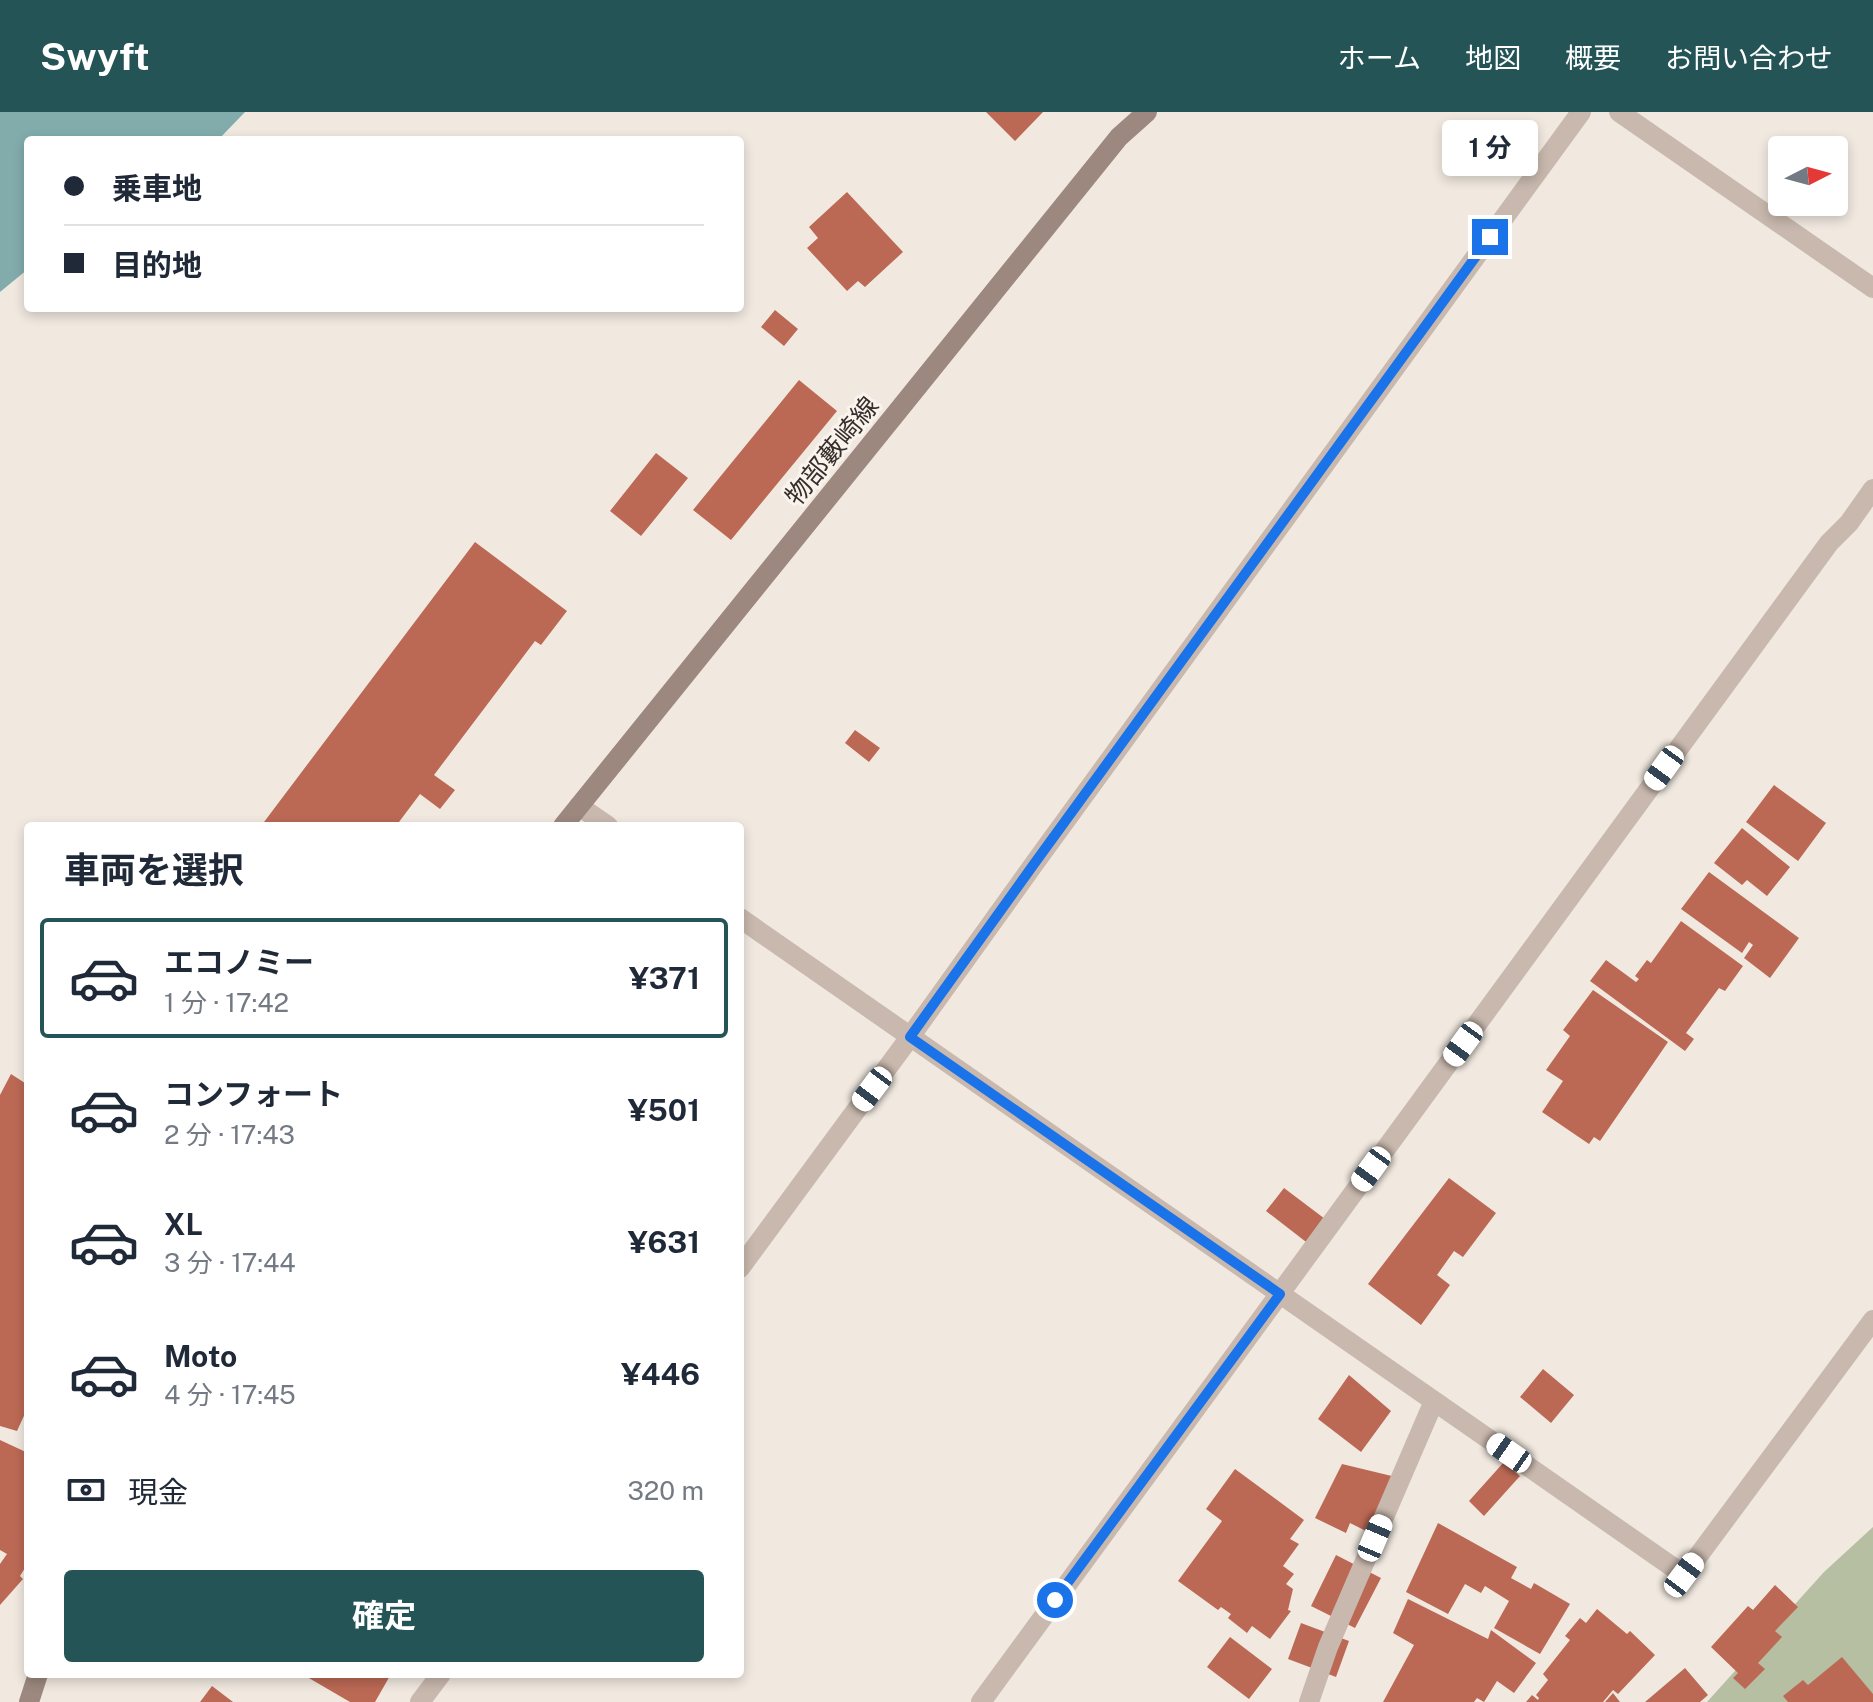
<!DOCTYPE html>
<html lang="ja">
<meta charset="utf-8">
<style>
body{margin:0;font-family:"Public Sans","Noto Sans JP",sans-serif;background:#f2f2f3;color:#1f2937;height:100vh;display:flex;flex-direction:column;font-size:30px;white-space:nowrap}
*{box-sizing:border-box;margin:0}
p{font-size:26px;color:#747a83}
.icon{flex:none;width:44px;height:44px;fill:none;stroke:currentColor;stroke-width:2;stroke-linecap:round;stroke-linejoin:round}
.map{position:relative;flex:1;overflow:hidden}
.panel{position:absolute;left:24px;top:710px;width:720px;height:856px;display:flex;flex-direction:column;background:#fff;border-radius:8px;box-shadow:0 4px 12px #0003}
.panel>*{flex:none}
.guide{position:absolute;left:24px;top:24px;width:720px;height:176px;border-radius:8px;box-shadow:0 4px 12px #0003;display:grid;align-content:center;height:176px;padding:0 40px;background:#fff}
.needle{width:52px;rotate:84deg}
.controls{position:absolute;left:1768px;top:24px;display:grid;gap:16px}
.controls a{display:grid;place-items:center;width:80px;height:80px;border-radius:8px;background:#fff;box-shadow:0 4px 12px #0003;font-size:40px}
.end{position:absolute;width:36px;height:36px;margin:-18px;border:10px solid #1a73e8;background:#fff;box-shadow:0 0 0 4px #fff}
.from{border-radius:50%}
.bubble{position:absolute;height:56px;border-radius:8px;background:#fff;box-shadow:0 4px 12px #0003;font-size:26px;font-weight:700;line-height:56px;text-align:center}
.car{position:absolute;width:24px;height:48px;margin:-24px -12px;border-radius:10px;box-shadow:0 0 6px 2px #0007;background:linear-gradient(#fff 24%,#345 0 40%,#fff 0 76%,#345 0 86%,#fff 0)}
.guide b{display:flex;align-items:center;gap:28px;height:76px;font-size:30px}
.guide b+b{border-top:2px solid #e0e1e3}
.guide i{width:20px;height:20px;background:#1f2937}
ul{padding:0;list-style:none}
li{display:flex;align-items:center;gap:24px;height:120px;margin:0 16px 12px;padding:0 24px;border:4px solid transparent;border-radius:8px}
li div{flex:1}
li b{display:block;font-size:30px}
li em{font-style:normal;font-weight:700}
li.current{border-color:#245456}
li>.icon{width:72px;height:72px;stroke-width:1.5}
h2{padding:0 40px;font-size:36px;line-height:96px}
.pay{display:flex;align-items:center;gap:20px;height:88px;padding:0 40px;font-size:30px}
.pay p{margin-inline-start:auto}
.primary-button{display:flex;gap:16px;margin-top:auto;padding:16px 40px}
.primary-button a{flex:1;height:92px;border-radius:8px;background:#245456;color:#fff;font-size:32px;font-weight:700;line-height:92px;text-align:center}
header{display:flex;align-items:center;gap:48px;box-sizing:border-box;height:112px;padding:0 40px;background:#245456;color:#fff}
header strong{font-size:38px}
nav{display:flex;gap:44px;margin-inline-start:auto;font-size:28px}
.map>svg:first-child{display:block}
.green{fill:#b6bfa1}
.water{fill:#82acac}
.building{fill:#bb6954}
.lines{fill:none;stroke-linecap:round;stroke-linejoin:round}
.street{stroke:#c8b8ad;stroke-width:20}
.secondary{stroke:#9c887e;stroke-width:20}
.route{stroke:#1a73e8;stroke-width:10}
.labels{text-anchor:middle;stroke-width:6;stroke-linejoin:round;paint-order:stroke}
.street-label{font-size:26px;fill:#372e2b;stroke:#f9f3ed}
</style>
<header>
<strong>Swyft</strong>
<nav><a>ホーム</a><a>地図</a><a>概要</a><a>お問い合わせ</a></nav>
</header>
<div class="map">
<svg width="1873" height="1590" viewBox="0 0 1873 1590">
<rect width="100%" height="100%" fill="#f1e9e0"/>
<path class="green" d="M1873,1415V1590H1707L1824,1460Z"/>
<path class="water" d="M0,0H245L218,28H28V157L0,180Z"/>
<path class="building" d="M986,0H1043L1015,29Z
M847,80L903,140L865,175L858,169L847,179L807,136L818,126L809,115Z
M775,198L798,217L784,234L761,215Z
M799,268L837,299L731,428L693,398Z
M656,341L688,366L641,424L610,399Z
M475,430L567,499L541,533L535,529L434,663L455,678L440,697L420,682L396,714H261Z
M855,618L880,636L869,650L845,631Z
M1774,673L1826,711L1798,749L1746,710Z
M1742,716L1790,755L1767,784L1747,768L1742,773L1714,751Z
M1709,760L1799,826L1770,866L1744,846L1753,833L1749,830L1742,841L1681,797Z
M1681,809L1743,854L1725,879L1719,876L1686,921L1694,927L1685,939L1590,869L1606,848L1636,870L1639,867L1635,864L1647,848L1651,851Z
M1593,878L1668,930L1600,1029L1594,1025L1589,1032L1542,1000L1563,969L1546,958L1570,924L1563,918Z
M11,962L28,973V1295L17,1319L0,1314V983Z
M1449,1066L1496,1101L1463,1145L1454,1139L1437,1163L1450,1173L1421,1213L1368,1172Z
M1284,1076L1337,1116L1319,1140L1266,1099Z
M1543,1257L1574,1283L1551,1311L1520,1285Z
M1349,1263L1391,1299L1361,1340L1318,1307Z
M0,1328L28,1341V1451L20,1464L23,1467L0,1493V1452L7,1442L0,1438Z
M1504,1350L1520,1364L1484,1404L1469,1389Z
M1342,1352L1400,1366L1366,1419L1350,1411L1346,1421L1315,1406Z
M1235,1357L1304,1408L1290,1427L1299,1432L1283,1454L1294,1462L1286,1472L1293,1477L1288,1498L1291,1499L1270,1527L1252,1514L1247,1521L1228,1506L1231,1502L1221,1495L1218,1498L1178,1469L1222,1409L1206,1397Z
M1438,1411L1517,1455L1511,1466L1531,1477L1534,1471L1570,1492L1540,1542L1494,1516L1509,1489L1485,1474L1481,1481L1465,1472L1448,1502L1406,1480Z
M1336,1443L1381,1466L1355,1516L1311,1494Z
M1775,1473L1798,1495L1775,1519L1782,1525L1758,1551L1765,1557L1745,1577L1733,1566L1738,1561L1711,1535L1748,1494L1753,1498Z
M1408,1487L1488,1527L1491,1518L1536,1551L1514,1581L1497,1569L1484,1590L1477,1586L1474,1590H1383L1414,1533L1393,1521Z
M1597,1497L1627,1522L1630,1519L1655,1543L1618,1582L1613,1578L1603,1590H1526L1532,1583L1538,1588L1539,1586L1536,1583L1548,1568L1543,1562L1570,1528L1565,1524L1580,1506L1586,1511Z
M1301,1511L1349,1529L1336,1565L1288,1547Z
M1230,1525L1272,1557L1249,1587L1207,1555Z
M1842,1545L1873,1582V1590H1788L1783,1584L1803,1568L1808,1573Z
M1685,1556L1708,1583L1700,1590H1645Z
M302,1562H391L375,1590H350Z
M212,1574L233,1590H200Z
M1613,1581L1620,1590H1605Z"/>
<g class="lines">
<path class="street" d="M1619,0L1873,176
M579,694L608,714
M740,806L1684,1463L1873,1208
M740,1156L910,925L1034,752L1581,0
M420,1590L441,1562
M981,1590L1829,431L1849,411L1873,377
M1309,1590L1328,1535L1434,1289"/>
<path class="secondary" d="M563,714L1119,25L1147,0
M29,1590L38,1562"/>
</g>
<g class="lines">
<path class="route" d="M1055,1488L1280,1182L910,925L1034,752L1490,125"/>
</g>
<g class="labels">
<g class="street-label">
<text transform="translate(832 339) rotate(-51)" y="9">物部藪崎線</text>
</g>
</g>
</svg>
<div class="controls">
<a><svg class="needle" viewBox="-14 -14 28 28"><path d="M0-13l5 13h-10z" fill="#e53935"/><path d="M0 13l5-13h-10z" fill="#747a83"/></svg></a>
</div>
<i class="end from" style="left:1055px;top:1488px"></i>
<i class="end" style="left:1490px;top:125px"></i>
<div class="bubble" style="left:1442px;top:8px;width:96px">1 分</div>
<i class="car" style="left:1664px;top:656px;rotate:216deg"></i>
<i class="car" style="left:1463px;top:932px;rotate:216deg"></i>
<i class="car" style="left:872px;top:977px;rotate:217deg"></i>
<i class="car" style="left:1371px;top:1057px;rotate:216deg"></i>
<i class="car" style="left:1509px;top:1341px;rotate:305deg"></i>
<i class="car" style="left:1375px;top:1426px;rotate:23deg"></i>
<i class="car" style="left:1684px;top:1463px;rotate:37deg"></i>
<div class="guide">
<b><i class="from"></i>乗車地</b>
<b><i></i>目的地</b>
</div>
<section class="panel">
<h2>車両を選択</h2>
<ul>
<li class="current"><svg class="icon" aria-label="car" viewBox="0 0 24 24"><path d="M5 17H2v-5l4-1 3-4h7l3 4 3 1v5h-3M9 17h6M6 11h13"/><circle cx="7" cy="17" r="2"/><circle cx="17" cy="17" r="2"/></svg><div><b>エコノミー</b><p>1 分 · 17:42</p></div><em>¥371</em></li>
<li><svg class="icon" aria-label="car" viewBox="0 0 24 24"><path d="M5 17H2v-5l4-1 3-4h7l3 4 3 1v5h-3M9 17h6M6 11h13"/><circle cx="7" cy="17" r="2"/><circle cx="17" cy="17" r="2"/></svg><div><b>コンフォート</b><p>2 分 · 17:43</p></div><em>¥501</em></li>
<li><svg class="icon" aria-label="car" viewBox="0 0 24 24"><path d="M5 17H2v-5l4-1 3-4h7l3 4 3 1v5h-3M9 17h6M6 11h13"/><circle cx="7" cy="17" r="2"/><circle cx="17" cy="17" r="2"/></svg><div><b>XL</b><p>3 分 · 17:44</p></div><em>¥631</em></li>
<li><svg class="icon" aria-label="car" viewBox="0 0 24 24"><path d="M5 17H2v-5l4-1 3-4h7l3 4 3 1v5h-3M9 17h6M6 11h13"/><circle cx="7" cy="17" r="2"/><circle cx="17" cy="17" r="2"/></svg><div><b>Moto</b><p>4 分 · 17:45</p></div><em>¥446</em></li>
</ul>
<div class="pay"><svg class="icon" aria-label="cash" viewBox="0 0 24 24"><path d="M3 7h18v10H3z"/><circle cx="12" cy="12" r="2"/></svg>現金<p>320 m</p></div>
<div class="primary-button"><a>確定</a></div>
</section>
</div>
